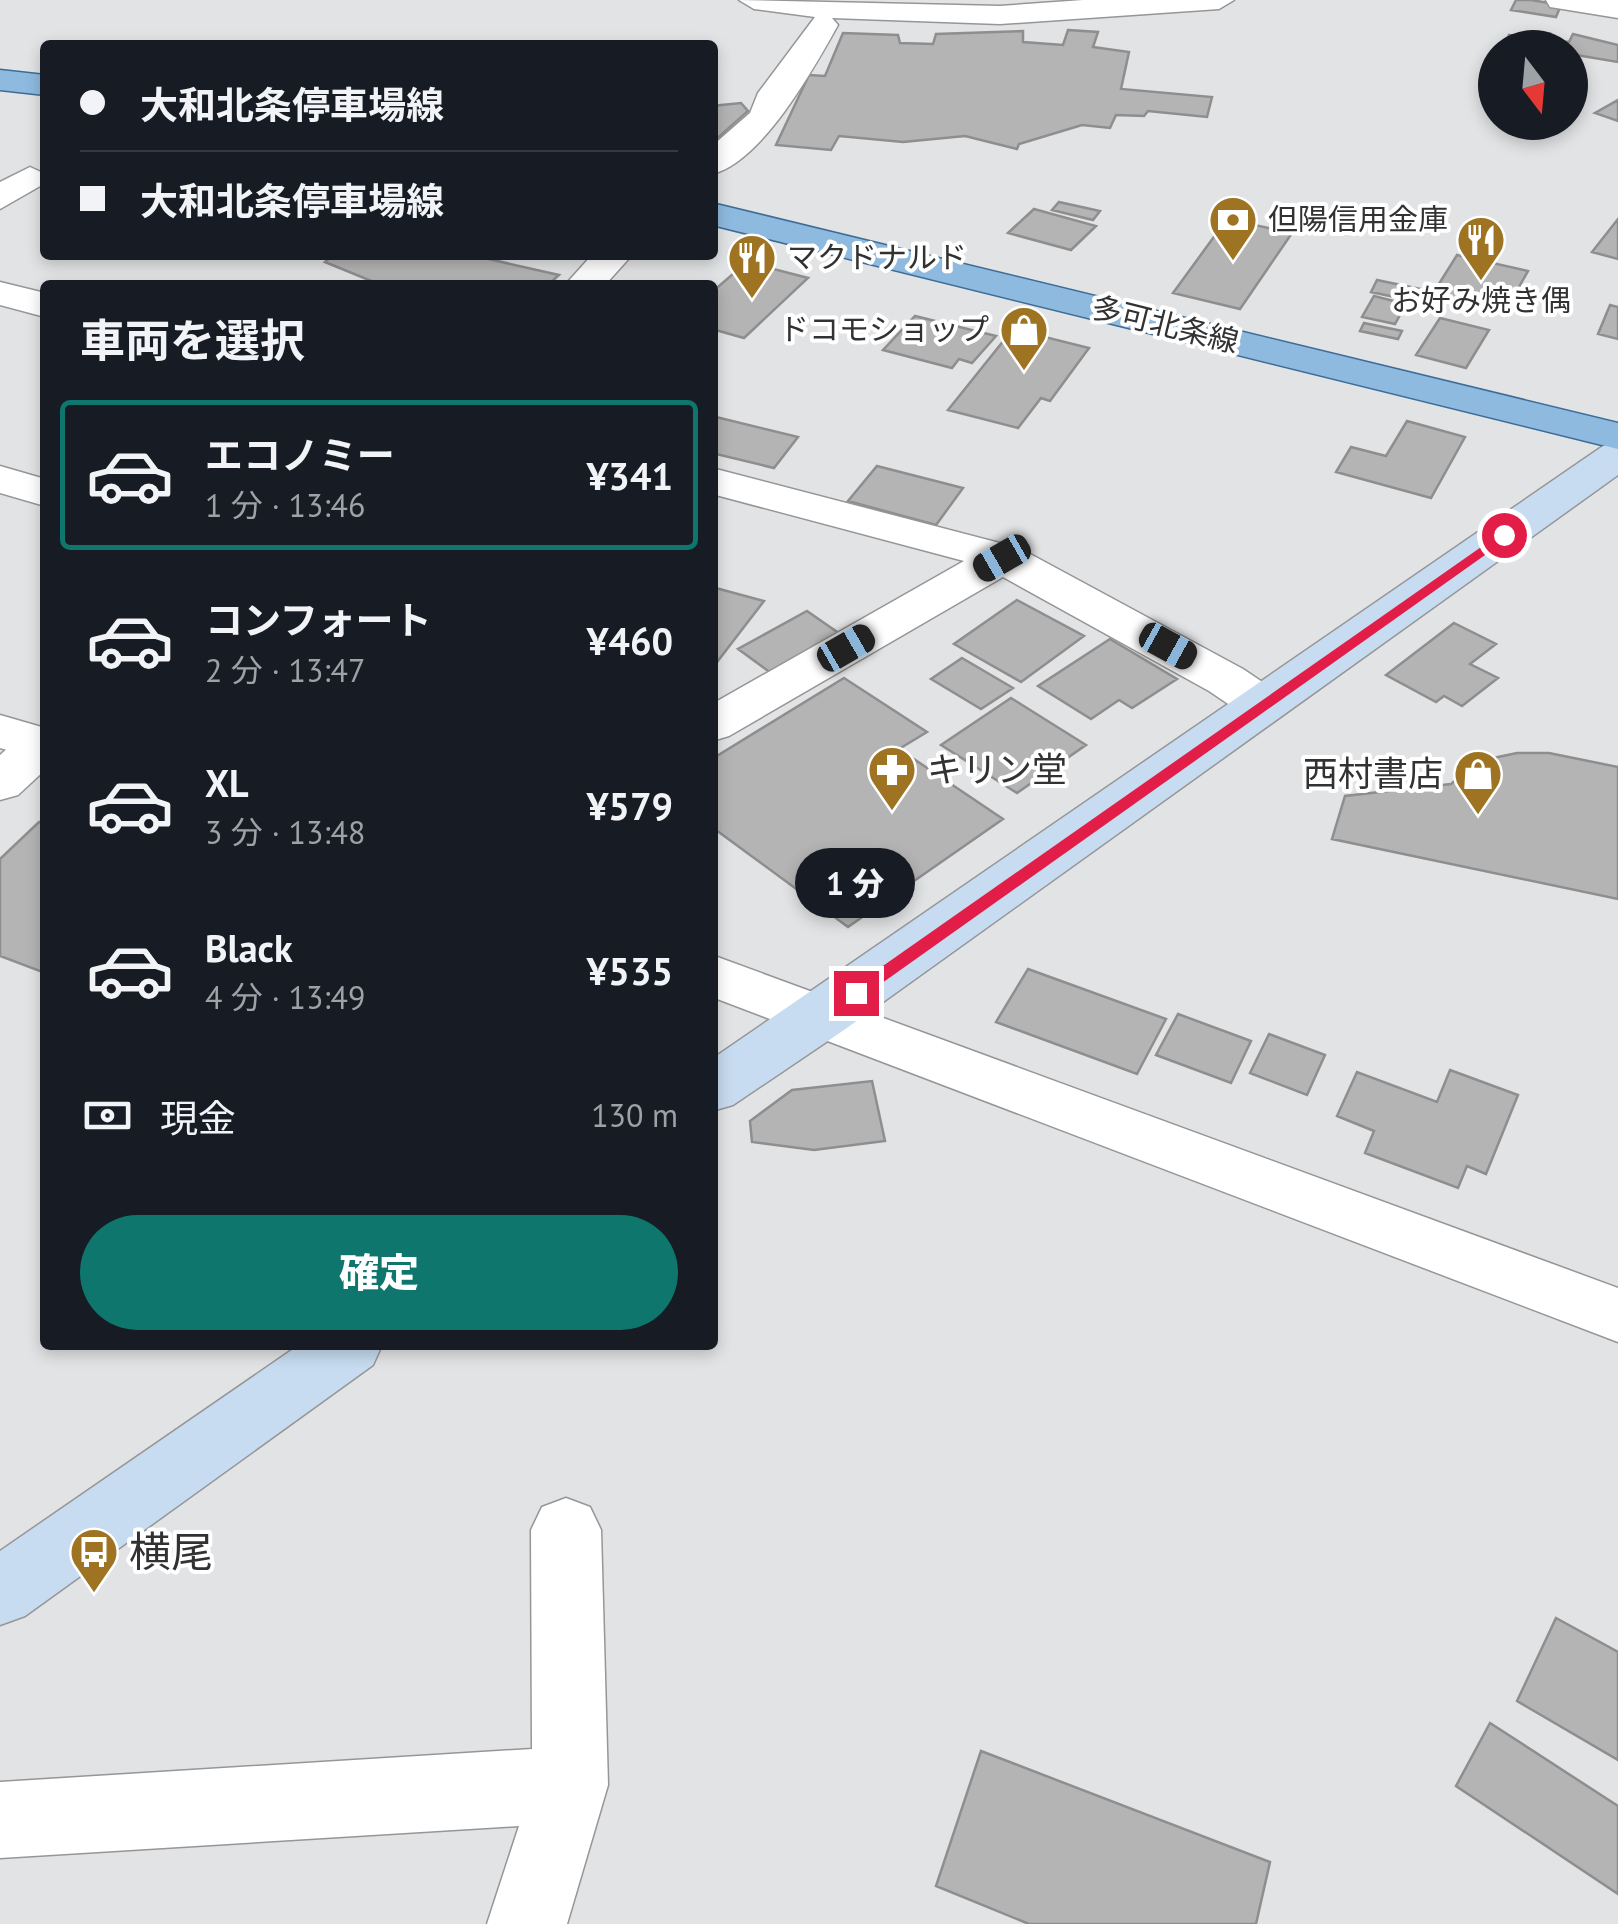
<!DOCTYPE html>
<html lang="ja">
<meta charset="utf-8">
<style>
body{margin:0;font-family:"PT Sans","Noto Sans JP",sans-serif;background:#242831;color:#f1f3f6;height:100vh;display:flex;flex-direction:column;font-size:38px;white-space:nowrap}
*{box-sizing:border-box;margin:0}
p{font-size:32px;color:#9ea1a6}
.icon{flex:none;width:55px;height:55px;fill:none;stroke:currentColor;stroke-width:2;stroke-linecap:round;stroke-linejoin:round}
.map{position:relative;flex:1;overflow:hidden}
.drawer{position:absolute;left:40px;top:280px;width:678px;height:1070px;display:flex;flex-direction:column;background:#171b24;border-radius:10px;box-shadow:0 5px 15px #0003}
.drawer>*{flex:none}
.guide{position:absolute;left:40px;top:40px;width:678px;height:220px;border-radius:10px;box-shadow:0 5px 15px #0003;display:grid;align-content:center;height:220px;padding:0 40px;background:#171b24}
.needle{width:65px;rotate:164deg}
.controls{position:absolute;left:1478px;top:30px;display:grid;gap:20px}
.controls a{display:grid;place-items:center;width:110px;height:110px;border-radius:50%;background:#171b24;box-shadow:0 5px 15px #0003;font-size:50px}
.end{position:absolute;width:45px;height:45px;margin:-22px;border:12px solid #e11d48;background:#fff;box-shadow:0 0 0 5px #fff}
.from{border-radius:50%}
.bubble{position:absolute;height:70px;border-radius:35px;background:#171b24;box-shadow:0 5px 15px #0003;font-size:32px;font-weight:800;line-height:70px;text-align:center}
.car{position:absolute;width:30px;height:60px;margin:-30px -15px;border-radius:12px;box-shadow:0 0 8px 2px #0007;background:linear-gradient(#222 24%,#8ab4d8 0 40%,#222 0 76%,#8ab4d8 0 86%,#222 0)}
.guide b{display:flex;align-items:center;gap:35px;height:95px;font-size:38px}
.guide b+b{border-top:2px solid #363941}
.guide i{width:25px;height:25px;background:#f1f3f6}
ul{padding:0;list-style:none}
li{display:flex;align-items:center;gap:30px;height:150px;margin:0 20px 15px;padding:0 20px;border:5px solid transparent;border-radius:10px}
li div{flex:1}
li b{display:block;font-size:38px}
li em{font-style:normal;font-weight:800}
li.on{border-color:#0f766e}
li>.icon{width:90px;height:90px;stroke-width:1.5}
h2{padding:0 40px;font-size:45px;line-height:120px}
.pay{display:flex;align-items:center;gap:25px;height:110px;padding:0 40px;font-size:38px}
.pay p{margin-inline-start:auto}
.cta{display:flex;gap:20px;margin-top:auto;padding:20px 40px}
.cta a{flex:1;height:115px;border-radius:60px;background:#0f766e;color:#fff;font-size:40px;font-weight:800;line-height:115px;text-align:center}
.map>svg:first-child{display:block}
.building{fill:#b5b4b5;stroke:#8f8e8f;stroke-width:2.5}
.lines{fill:none;stroke-linecap:round;stroke-linejoin:round}
.minor-casing{stroke:#969698;stroke-width:3}
.tertiary-casing{stroke:#969698;stroke-width:3}
.secondary-casing{stroke:#969698;stroke-width:3}
.primary-casing{stroke:#3d6c96;stroke-width:3}
.minor{fill:#fff;fill-rule:evenodd}
.tertiary{fill:#fff;fill-rule:evenodd}
.secondary{fill:#c7dcf0;fill-rule:evenodd}
.primary{fill:#8ebae0;fill-rule:evenodd}
.route{fill:#e11d48}
.labels{text-anchor:middle;stroke-width:8;stroke-linejoin:round;paint-order:stroke}
.far-poi-label{font-size:30px;fill:#323233;stroke:#fff;text-anchor:start}
.far-street-label{font-size:30px;fill:#323233;stroke:#fff}
.poi-label{font-size:35px;fill:#323233;stroke:#fff;text-anchor:start}
.near-poi-label{font-size:42px;fill:#323233;stroke:#fff;text-anchor:start}
</style>
<div class="map">
<svg width="1618" height="1924" viewBox="0 0 1618 1924">
<rect width="100%" height="100%" fill="#e2e3e5"/>
<path class="building" d="M1516,0H1531L1561,5L1556,17L1511,10Z
M1068,30L1098,32L1093,47L1129,52L1121,89L1212,97L1207,117L1148,111L1144,116L1116,115L1110,128L1082,125L1019,144L1017,149L965,136L903,142L839,136L831,150L776,145L809,75L825,76L843,33L898,35L900,43L933,44L936,34L1023,31V42L1063,45Z
M1573,34L1618,45V62L1570,54V48H1549L1552,40L1569,42Z
M1509,35L1539,40L1536,48L1505,43Z
M1618,100V121L1595,113Z
M741,103L748,111L712,143V106Z
M1059,202L1100,211L1093,220L1052,210Z
M1034,209L1096,226L1071,250L1008,233Z
M1227,219L1292,233L1240,309L1173,293Z
M1618,219V259L1592,252Z
M333,255H471L559,275L548,285H381L325,262Z
M1457,255L1528,271L1505,312L1432,295Z
M747,262L808,278L744,338L712,329V292Z
M1377,280L1420,289L1414,301L1371,292Z
M1374,296L1406,304L1395,324L1362,317Z
M1610,305L1618,307V339L1598,334Z
M915,316L996,336L972,363L959,359L952,368L883,350Z
M1440,318L1489,330L1466,368L1416,355Z
M1364,323L1402,331L1398,339L1360,331Z
M1013,329L1089,348L1050,401L1041,398L1018,428L948,410Z
M712,416L798,437L774,468L712,453Z
M1407,421L1465,437L1431,498L1336,472L1351,447L1386,456Z
M877,466L963,488L936,525L848,501Z
M712,587L764,601L717,662L712,661Z
M1017,600L1084,636L1021,682L954,644Z
M807,611L840,634L771,673L738,649Z
M1454,623L1496,644L1470,664L1498,678L1462,706L1444,696L1436,702L1386,675Z
M1110,639L1177,679L1132,708L1119,700L1091,719L1038,686Z
M962,658L1013,688L981,709L931,679Z
M844,678L927,732L899,749L1003,819L848,927L712,827V759Z
M1011,698L1086,745L1017,793L941,745Z
M1517,753H1549L1618,767V899L1332,839L1345,796L1451,784L1479,761Z
M39,822L45,824V973L0,956V859Z
M1028,969L1166,1019L1137,1074L996,1022Z
M1178,1014L1251,1041L1231,1083L1156,1055Z
M1269,1034L1325,1055L1307,1095L1250,1073Z
M1450,1070L1518,1095L1486,1174L1467,1166L1458,1188L1365,1153L1374,1131L1337,1116L1357,1072L1437,1102Z
M872,1081L885,1141L814,1150L752,1142L750,1121L792,1090Z
M1556,1618L1618,1652V1760L1517,1701Z
M1490,1723L1618,1806V1894L1456,1786Z
M981,1751L1270,1862L1256,1924H1029L936,1886Z"/>
<g class="lines">
<g class="minor-casing">
<path id="minor" d="M739,0L1000,6L1083,0H1234L1219,9L1000,24L832,18L838,25C814,68 762,162 712,174V146L750,113L758,93L815,17L754,9Z
M1546,0H1618V18L1550,7Z
M30,167L45,174L42,185L0,209V182Z
M592,255H632L605,285H565Z
M0,282L45,293V317L0,305Z
M0,466L45,479V506L0,493Z
M712,468L1019,548L1243,669L1280,694L1287,705L1280,716L1263,721L1246,716L1209,691L1003,577L729,736L712,741V704L964,561L712,494Z
M45,726V770L18,795L0,800V755L28,730Z
M566,1498L590,1507L601,1530L608,1785L567,1924H487L519,1826L0,1858V1782L532,1749L531,1530L542,1507Z"/>
</g>
<g class="tertiary-casing">
<path id="tertiary" d="M0,715L45,728V761L0,748Z
M712,955L1618,1288V1342L712,997Z"/>
</g>
<g class="secondary-casing">
<path id="secondary" d="M1618,442V475L844,1030L733,1105L712,1111V1059L1603,446Z
M299,1345H382L373,1365L25,1616L0,1625V1551Z"/>
</g>
<g class="primary-casing">
<path id="primary" d="M0,70L45,75V95L0,90Z
M712,203L1618,423V449L712,225Z"/>
</g>
<use href="#minor" class="minor"/>
<use href="#tertiary" class="tertiary"/>
<use href="#secondary" class="secondary"/>
<use href="#primary" class="primary"/>
</g>
<path class="route" d="M1504,531L1509,538L861,998H850V989Z"/>
<defs>
<g id="bank-pin" transform="scale(2.5)"><path d="M0 17L-7.5 6A9.5 9.5 0 1 1 7.5 6Z" fill="#9e7423" stroke="#fff"/><path d="M-6-4H6V4H-6ZM0-2.3a2.3 2.3 0 1 0 0 4.6a2.3 2.3 0 1 0 0-4.6Z" fill="#fff"/></g>
<g id="restaurant-pin" transform="scale(2.5)"><path d="M0 17L-7.5 6A9.5 9.5 0 1 1 7.5 6Z" fill="#9e7423" stroke="#fff"/><path d="M-5-6h1v4h1v-4h1v4h1v-4h1v5L-1.5 .5V6h-2V.5L-5-1ZM5-6V6H3V1.5H1.5Q1.5-4 5-6Z" fill="#fff"/></g>
<g id="shop-pin" transform="scale(2.5)"><path d="M0 17L-7.5 6A9.5 9.5 0 1 1 7.5 6Z" fill="#9e7423" stroke="#fff"/><path d="M-5-2.5h2.3a2.7 3.5 0 0 1 5.4 0H5L5.5 6h-11ZM-1.5-2.5h3a1.5 2.3 0 0 0-3 0Z" fill="#fff"/></g>
<g id="pharmacy-pin" transform="scale(2.5)"><path d="M0 17L-7.5 6A9.5 9.5 0 1 1 7.5 6Z" fill="#9e7423" stroke="#fff"/><path d="M-2-6h4v4h4v4h-4v4h-4v-4h-4v-4h4Z" fill="#fff"/></g>
<g id="bus-pin" transform="scale(2.5)"><path d="M0 17L-7.5 6A9.5 9.5 0 1 1 7.5 6Z" fill="#9e7423" stroke="#fff"/><path d="M-5-6H5V4H4V6H2V4H-2V6H-4V4H-5ZM-3.5-4V0h7V-4ZM-3.5 1.2v1.5H-2V1.2ZM2 1.2v1.5H3.5V1.2Z" fill="#fff"/></g>
</defs>
<g fill-rule="evenodd">
<use href="#bank-pin" x="1233" y="220"/>
<use href="#restaurant-pin" x="1481" y="240"/>
<use href="#restaurant-pin" x="752" y="258"/>
<use href="#shop-pin" x="1024" y="330"/>
<use href="#pharmacy-pin" x="892" y="770"/>
<use href="#shop-pin" x="1478" y="774"/>
<use href="#bus-pin" x="94" y="1552"/>
</g>
<g class="labels">
<g class="far-poi-label">
<text x="1268" y="230">但陽信用金庫</text>
<text x="787" y="268">マクドナルド</text>
<text x="1481" y="311" text-anchor="middle">お好み焼き偶</text>
<text x="989" y="340" text-anchor="end">ドコモショップ</text>
</g>
<g class="far-street-label">
<text transform="translate(1165 325) rotate(14)" y="10">多可北条線</text>
</g>
<g class="poi-label">
<text x="927" y="782">キリン堂</text>
<text x="1443" y="786" text-anchor="end">西村書店</text>
</g>
<g class="near-poi-label">
<text x="129" y="1567">横尾</text>
</g>
</g>
</svg>
<div class="controls">
<a><svg class="needle" viewBox="-14 -14 28 28"><path d="M0-13l5 13h-10z" fill="#e53935"/><path d="M0 13l5-13h-10z" fill="#9ea1a6"/></svg></a>
</div>
<i class="end from" style="left:1504px;top:535px"></i>
<i class="end" style="left:856px;top:993px"></i>
<div class="bubble" style="left:795px;top:848px;width:120px">1 分</div>
<i class="car" style="left:1002px;top:558px;rotate:240deg"></i>
<i class="car" style="left:1168px;top:646px;rotate:119deg"></i>
<i class="car" style="left:846px;top:648px;rotate:60deg"></i>
<div class="guide">
<b><i class="from"></i>大和北条停車場線</b>
<b><i></i>大和北条停車場線</b>
</div>
<section class="drawer">
<h2>車両を選択</h2>
<ul>
<li class="on"><svg class="icon" aria-label="car" viewBox="0 0 24 24"><path d="M5 17H2v-5l4-1 3-4h7l3 4 3 1v5h-3M9 17h6M6 11h13"/><circle cx="7" cy="17" r="2"/><circle cx="17" cy="17" r="2"/></svg><div><b>エコノミー</b><p>1 分 · 13:46</p></div><em>¥341</em></li>
<li><svg class="icon" aria-label="car" viewBox="0 0 24 24"><path d="M5 17H2v-5l4-1 3-4h7l3 4 3 1v5h-3M9 17h6M6 11h13"/><circle cx="7" cy="17" r="2"/><circle cx="17" cy="17" r="2"/></svg><div><b>コンフォート</b><p>2 分 · 13:47</p></div><em>¥460</em></li>
<li><svg class="icon" aria-label="car" viewBox="0 0 24 24"><path d="M5 17H2v-5l4-1 3-4h7l3 4 3 1v5h-3M9 17h6M6 11h13"/><circle cx="7" cy="17" r="2"/><circle cx="17" cy="17" r="2"/></svg><div><b>XL</b><p>3 分 · 13:48</p></div><em>¥579</em></li>
<li><svg class="icon" aria-label="car" viewBox="0 0 24 24"><path d="M5 17H2v-5l4-1 3-4h7l3 4 3 1v5h-3M9 17h6M6 11h13"/><circle cx="7" cy="17" r="2"/><circle cx="17" cy="17" r="2"/></svg><div><b>Black</b><p>4 分 · 13:49</p></div><em>¥535</em></li>
</ul>
<div class="pay"><svg class="icon" aria-label="cash" viewBox="0 0 24 24"><path d="M3 7h18v10H3z"/><circle cx="12" cy="12" r="2"/></svg>現金<p>130 m</p></div>
<div class="cta"><a>確定</a></div>
</section>
</div>
